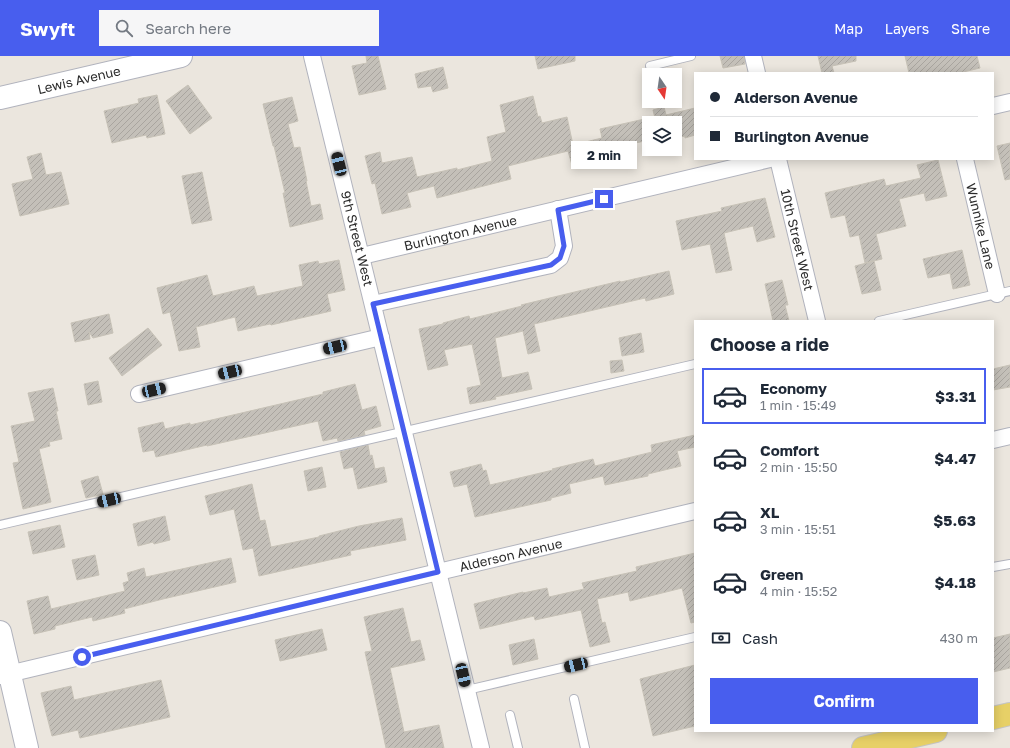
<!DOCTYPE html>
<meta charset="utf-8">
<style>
body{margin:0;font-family:"Golos Text",sans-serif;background:#f6f6f7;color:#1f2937;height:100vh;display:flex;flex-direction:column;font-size:15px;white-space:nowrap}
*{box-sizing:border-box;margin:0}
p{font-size:13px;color:#747a83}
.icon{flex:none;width:22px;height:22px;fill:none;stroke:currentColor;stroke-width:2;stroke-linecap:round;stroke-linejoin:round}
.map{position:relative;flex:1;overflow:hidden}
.details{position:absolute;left:694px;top:264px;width:300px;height:412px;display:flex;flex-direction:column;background:#fff;border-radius:0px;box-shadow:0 2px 10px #0003}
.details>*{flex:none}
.top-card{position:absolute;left:694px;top:16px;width:300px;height:88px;border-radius:0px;box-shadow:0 2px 10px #0003;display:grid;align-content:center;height:88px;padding:0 16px;background:#fff}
.needle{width:26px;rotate:167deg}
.buttons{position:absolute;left:642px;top:12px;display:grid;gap:8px}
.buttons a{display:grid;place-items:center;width:40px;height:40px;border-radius:0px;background:#fff;box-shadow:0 2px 10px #0003;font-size:20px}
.end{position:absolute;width:18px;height:18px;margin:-9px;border:5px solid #485eee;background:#fff;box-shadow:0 0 0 2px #fff}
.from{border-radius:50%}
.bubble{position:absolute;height:28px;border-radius:0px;background:#fff;box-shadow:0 2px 10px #0003;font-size:13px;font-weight:700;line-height:28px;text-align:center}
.car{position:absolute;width:12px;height:24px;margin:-12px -6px;border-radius:5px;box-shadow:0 0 3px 1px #0007;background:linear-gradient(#222 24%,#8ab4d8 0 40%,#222 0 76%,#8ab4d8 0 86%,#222 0)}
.top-card b{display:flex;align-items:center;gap:14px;height:38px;font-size:15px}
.top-card b+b{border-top:1px solid #e0e1e3}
.top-card i{width:10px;height:10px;background:#1f2937}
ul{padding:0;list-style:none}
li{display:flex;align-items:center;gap:12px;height:56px;margin:0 8px 6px;padding:0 8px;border:2px solid transparent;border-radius:0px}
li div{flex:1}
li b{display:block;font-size:15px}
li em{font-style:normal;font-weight:700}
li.current{border-color:#485eee}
li>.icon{width:36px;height:36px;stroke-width:1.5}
h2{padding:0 16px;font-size:18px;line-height:48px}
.pay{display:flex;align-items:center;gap:10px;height:44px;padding:0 16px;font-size:15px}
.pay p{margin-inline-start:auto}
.cta{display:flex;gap:8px;margin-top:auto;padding:8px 16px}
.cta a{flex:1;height:46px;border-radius:0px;background:#485eee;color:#fff;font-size:16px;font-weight:700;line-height:46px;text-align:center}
header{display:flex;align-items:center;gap:24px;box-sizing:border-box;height:56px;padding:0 20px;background:#485eee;color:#fff}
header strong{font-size:19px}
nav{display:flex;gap:22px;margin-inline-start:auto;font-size:14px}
.search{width:280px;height:36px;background:#f6f6f7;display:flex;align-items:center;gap:10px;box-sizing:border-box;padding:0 14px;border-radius:0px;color:#747a83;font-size:15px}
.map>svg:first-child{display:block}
.building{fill:url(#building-hatch);stroke:#c7c2b7}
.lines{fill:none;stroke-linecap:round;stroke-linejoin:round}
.lane-casing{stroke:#b1b3bd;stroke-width:10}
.street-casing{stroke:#b1b3bd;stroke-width:18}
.secondary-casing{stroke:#b1b3bd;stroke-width:24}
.primary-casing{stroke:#c4c4c4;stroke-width:24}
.lane{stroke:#fff;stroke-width:8}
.street{stroke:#fff;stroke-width:16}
.secondary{stroke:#fff;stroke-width:22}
.primary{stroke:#e7d067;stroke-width:22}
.route{stroke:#485eee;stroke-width:5}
.labels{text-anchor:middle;stroke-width:3;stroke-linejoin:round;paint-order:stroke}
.street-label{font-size:13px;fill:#2b2b2b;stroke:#fff}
</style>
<header>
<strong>Swyft</strong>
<div class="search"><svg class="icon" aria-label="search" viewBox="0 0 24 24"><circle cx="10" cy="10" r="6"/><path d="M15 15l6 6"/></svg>Search here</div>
<nav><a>Map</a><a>Layers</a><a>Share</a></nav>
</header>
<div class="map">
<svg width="1010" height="692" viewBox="0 0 1010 692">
<defs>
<pattern id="building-hatch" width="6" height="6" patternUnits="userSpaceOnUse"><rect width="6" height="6" fill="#c4c0b9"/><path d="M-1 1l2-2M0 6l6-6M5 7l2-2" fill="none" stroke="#a9a59f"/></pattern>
</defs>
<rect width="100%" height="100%" fill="#ebe6de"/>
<path class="building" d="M366,0H378L386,33L359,39L352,10L367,7Z
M535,0H575V5L538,13Z
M720,0H744L745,8L723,12Z
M818,0H856V5L832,10L834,17H822Z
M905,0H977L980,12L959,17H909Z
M443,11L448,32L433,36L431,30L418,32L415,18Z
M188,29L212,62L190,78L166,45Z
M157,39L165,78L147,82L146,79L112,87L104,55L139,47L138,43Z
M533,40L538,61L540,60L542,67L567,61L573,89L602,82L600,73L649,62V84L622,90L623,97L572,109L568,95L508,110L511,123L437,142L434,130L407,137L411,151L382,158L375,127L372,128L365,100L380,96L382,107L412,101L417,121L457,112V114L492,105L487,81L506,76L500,49Z
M292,41L298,65L288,68L294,92L300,91L307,125H306L311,150L320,148L323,163L290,171L283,137H285L274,90H273L263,48Z
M664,51L666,59L695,52V79L685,82V80L675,82V67H653L652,62H655L653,54Z
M1010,87V123L1005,124L997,90Z
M41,97L46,119L61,116L69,148L20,160L12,128L33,123L27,101Z
M938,104L947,140L926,145L924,137L899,143L906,170L876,178L882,203L865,207L859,179L850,181L845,159L831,162L825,137L884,123L886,130L921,122L917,109Z
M202,116L212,164L192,168L182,120Z
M765,142L775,181L757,186L753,170L724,177L732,214L716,217L710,188L682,194L676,165L722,155L721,152Z
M962,194L970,229L953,233L950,217L928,222L923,203Z
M339,204L345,234L327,238L331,255L271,269L270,268L238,275L235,261L196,271L200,291L179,295L170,256L163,258L157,232L207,219L213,240L254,230L257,240L303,230L299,209L318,205L319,208Z
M874,205L881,234L862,238L855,210Z
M669,215L674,238L646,245L645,242L534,268L540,295L528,298L523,275L495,282L502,322L528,316L532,333L495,341L496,343L470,348L467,332L481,329L472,288L444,294L448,309L428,314L419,273L443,268V267L469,260L470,263L522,250L521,249L591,232L620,225L621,226Z
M782,224L788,249H785L789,265H773L765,228Z
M109,258L113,277L93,282L89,276L90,283L75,286L71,267Z
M148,272L162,289L122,320L109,302Z
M641,277L644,296L622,300L619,282Z
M622,304L624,315L611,317L610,305Z
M1010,309V331L993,334V313Z
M98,325L102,346L88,349L84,328Z
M355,328L362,354L376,350L381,370L364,375L365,379L338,385L337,382L323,385L318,365L207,390V389L156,401L154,394L143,396L138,372L163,366L165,373L190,367V369L323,338V336Z
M53,332L58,355H56L62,383L49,386L50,390L39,393L51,446L23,453L13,407L19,406L11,370L35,365L28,337Z
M695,379V391L677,395L681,410L648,418V420L605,429L603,420L569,428L571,437L551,442V444L475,461L467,428L454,431L450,416L481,408L483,415L486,414L490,429L553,414L552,413L593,403L595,410L652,396L651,389Z
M368,389L370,400L372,399L375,413L384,411L387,426L358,433L353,411L344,413L340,396Z
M322,411L326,431L308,435L304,415Z
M98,420L103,438L86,442L81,425Z
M252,428L260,465L265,464L271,491L319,481V480L359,470L402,462L406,484L350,495L351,499L259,520L253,492L243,494L234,453L210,459L205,440Z
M165,460L170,484L154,488L153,486L138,490L133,468Z
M60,469L65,491L33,498L28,476Z
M695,497V566L691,567L682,532L630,545L628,536L597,543L602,567L605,566L610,586L590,591L581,554L535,564L534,560L480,573L474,548L523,536V537L547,532L549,541L584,533L582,527L637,515L636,511Z
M95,499L99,519L77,524L72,504Z
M231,502L236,526L163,543L124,553L125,557L93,565L92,561L55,570V573L34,578L27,545L48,540L51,553L125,535L123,527L129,525L127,517L144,512L146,521Z
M403,552L411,586L420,584L425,604L390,612L404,676L439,669L444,692H386L365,596L372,595L364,561Z
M322,573L327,594L280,605L275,584Z
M1010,578V612L993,616V582Z
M534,583L538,603L513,609L509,589Z
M695,609V670L653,680L640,623Z
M161,624L170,661L80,682L78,674L52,680L41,637L71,630L74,644Z"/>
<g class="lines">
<g class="lane-casing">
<path id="lane" d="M650,10L691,0
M879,265L1010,235
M0,469L695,308
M993,511L1010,508
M467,634L695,581
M574,643L585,692
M510,659L518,692"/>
</g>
<g class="street-casing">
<g id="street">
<path id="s1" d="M312,0C370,230 425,461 481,692"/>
<path d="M753,0L757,17"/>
<path d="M993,50L1010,46"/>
<path id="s2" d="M778,103L817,265"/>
<path id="s3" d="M965,103L997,238"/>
<path id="s4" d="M362,200L770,103"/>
<path d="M373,248L551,209L560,202L564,190L558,153"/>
<path d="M139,338L381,281"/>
<path d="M993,384L1010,380"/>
<path id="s5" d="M0,620L695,455"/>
</g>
</g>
<g class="secondary-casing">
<g id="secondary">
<path id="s6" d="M0,42L181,0"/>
<path d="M0,576L27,692"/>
</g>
</g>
<g class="primary-casing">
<path id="primary" d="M993,662L1010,658
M863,692L936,675"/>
</g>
<use href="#lane" class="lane"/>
<use href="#street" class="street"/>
<use href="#secondary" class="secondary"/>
<use href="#primary" class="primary"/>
</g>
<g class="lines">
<path class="route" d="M82,601L438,516L373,248L551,209L560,202L564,190L558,154L604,143"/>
</g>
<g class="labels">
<g class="street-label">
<text dy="5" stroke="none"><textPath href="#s6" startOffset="81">Lewis Avenue</textPath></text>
<text dy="5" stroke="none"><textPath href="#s3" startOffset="69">Wunnike Lane</textPath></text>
<text dy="5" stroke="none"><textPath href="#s4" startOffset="101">Burlington Avenue</textPath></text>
<text dy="5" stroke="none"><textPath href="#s1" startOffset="188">9th Street West</textPath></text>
<text dy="5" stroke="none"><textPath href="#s2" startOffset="83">10th Street West</textPath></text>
<text dy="5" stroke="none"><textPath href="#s5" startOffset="525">Alderson Avenue</textPath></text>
</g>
</g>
</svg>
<div class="buttons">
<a><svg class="needle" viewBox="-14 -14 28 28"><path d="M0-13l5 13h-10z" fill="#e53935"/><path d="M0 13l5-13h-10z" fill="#747a83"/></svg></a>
<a><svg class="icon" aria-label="layers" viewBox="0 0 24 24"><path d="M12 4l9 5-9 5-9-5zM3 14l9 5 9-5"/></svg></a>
</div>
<i class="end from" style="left:82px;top:601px"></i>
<i class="end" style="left:604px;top:143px"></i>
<div class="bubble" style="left:571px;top:85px;width:66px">2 min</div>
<i class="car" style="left:339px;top:108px;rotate:346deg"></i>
<i class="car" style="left:335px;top:291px;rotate:257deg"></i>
<i class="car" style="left:230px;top:316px;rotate:257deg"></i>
<i class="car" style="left:154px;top:334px;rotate:77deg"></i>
<i class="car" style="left:109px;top:444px;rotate:257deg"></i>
<i class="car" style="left:576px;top:609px;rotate:257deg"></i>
<i class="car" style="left:463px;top:619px;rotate:167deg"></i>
<div class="top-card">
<b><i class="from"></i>Alderson Avenue</b>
<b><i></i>Burlington Avenue</b>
</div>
<section class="details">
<h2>Choose a ride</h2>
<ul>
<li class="current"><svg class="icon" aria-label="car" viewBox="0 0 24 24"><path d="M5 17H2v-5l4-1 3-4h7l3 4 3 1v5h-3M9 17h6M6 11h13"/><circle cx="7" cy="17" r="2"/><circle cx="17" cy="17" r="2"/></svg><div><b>Economy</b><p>1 min · 15:49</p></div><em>$3.31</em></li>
<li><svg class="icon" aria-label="car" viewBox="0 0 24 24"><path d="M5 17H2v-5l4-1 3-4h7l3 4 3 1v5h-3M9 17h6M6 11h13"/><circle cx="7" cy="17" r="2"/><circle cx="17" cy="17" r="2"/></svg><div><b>Comfort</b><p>2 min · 15:50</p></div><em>$4.47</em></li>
<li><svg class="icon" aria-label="car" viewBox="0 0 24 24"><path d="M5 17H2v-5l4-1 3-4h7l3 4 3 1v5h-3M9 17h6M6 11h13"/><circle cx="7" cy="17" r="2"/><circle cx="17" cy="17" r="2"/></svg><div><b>XL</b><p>3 min · 15:51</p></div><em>$5.63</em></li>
<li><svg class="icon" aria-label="car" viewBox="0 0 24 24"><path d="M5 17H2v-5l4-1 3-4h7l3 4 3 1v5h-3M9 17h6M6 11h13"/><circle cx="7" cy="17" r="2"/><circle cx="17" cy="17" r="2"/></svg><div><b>Green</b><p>4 min · 15:52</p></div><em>$4.18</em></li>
</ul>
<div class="pay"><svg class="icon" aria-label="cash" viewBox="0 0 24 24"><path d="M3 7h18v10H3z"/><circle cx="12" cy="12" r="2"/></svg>Cash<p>430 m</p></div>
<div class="cta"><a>Confirm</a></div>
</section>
</div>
